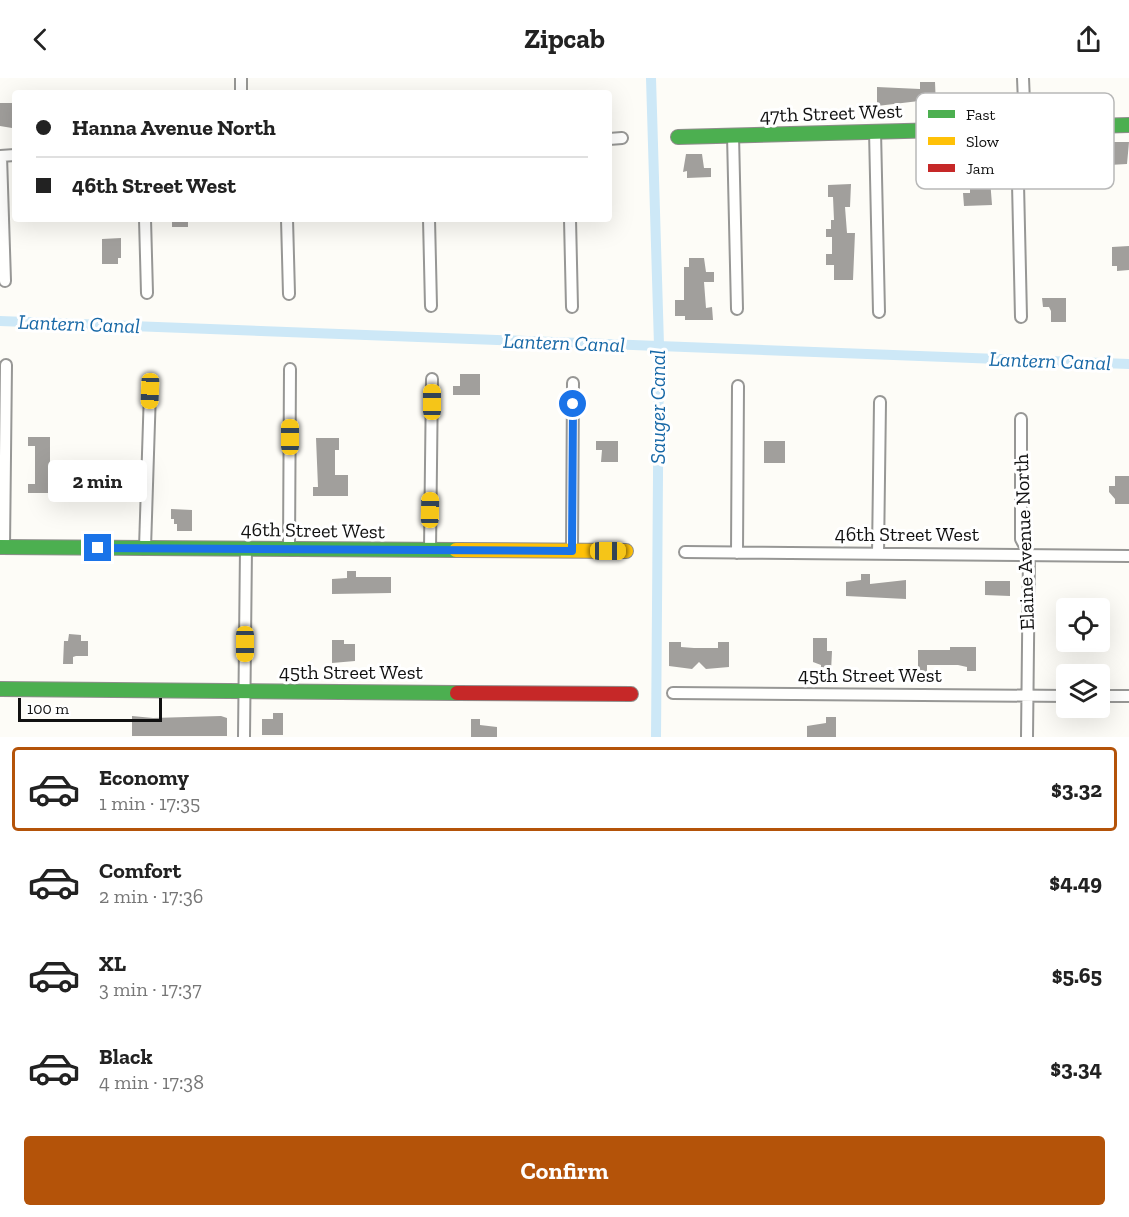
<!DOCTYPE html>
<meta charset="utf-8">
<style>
body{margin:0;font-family:"Zilla Slab",serif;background:#f6f6f6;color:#222;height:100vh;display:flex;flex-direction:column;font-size:22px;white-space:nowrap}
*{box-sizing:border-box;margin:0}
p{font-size:20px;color:#767676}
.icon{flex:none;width:33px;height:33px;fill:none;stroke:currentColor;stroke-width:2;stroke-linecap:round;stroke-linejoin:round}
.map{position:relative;height:659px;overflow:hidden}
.details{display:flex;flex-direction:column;background:#fff;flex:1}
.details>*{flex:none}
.banner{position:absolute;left:12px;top:12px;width:600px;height:132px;border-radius:6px;box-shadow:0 6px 24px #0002;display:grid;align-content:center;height:132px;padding:0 24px;background:#fff}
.tools{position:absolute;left:1056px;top:520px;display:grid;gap:12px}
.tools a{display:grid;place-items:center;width:54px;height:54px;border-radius:6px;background:#fff;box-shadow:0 6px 24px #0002;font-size:30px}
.scale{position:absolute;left:18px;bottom:15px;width:144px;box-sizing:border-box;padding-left:6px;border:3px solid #111;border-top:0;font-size:16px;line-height:21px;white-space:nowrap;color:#111;-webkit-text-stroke:4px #fff;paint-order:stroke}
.end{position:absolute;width:27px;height:27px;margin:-14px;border:8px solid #1a73e8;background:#fff;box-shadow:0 0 0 3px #fff}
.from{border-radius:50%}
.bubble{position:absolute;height:42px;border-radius:6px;background:#fff;box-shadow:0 6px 24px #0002;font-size:20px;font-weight:800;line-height:42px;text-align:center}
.car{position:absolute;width:18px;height:36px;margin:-18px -9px;border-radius:8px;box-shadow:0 0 4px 2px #0007;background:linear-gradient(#f5c518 24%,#345 0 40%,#f5c518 0 76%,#345 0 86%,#f5c518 0)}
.banner b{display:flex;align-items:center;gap:21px;height:57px;font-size:22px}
.banner b+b{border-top:2px solid #e0e0e0}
.banner i{width:15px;height:15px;background:#222}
ul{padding:10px 0 0;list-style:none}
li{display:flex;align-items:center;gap:18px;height:84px;margin:0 12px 9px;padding:0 12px;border:3px solid transparent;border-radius:6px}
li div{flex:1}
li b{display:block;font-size:22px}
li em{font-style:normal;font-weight:800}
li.active{border-color:#b45309}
li>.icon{width:54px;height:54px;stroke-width:1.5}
.action{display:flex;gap:12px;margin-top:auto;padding:12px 24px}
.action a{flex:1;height:69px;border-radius:6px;background:#b45309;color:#fff;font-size:24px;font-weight:800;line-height:69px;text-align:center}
header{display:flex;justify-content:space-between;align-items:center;height:78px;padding:0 24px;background:#fff;font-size:27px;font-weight:800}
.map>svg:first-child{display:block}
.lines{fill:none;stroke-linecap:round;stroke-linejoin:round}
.canal{stroke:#cde8f7;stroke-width:10}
.building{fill:#a19f9c}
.street-casing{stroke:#979795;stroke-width:14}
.fast-casing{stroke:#8e8d8b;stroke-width:16}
.slow-casing{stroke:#8e8d8b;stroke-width:16}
.jam-casing{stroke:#8e8d8b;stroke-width:16}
.street{stroke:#fffffe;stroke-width:10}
.fast{stroke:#4caf50;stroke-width:14}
.slow{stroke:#ffc107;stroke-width:14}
.jam{stroke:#c62828;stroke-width:14}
.route{stroke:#1a73e8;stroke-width:8}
.labels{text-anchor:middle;stroke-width:6;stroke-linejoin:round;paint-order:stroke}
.street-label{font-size:20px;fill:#111;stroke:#fff}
.water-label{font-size:21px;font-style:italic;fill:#1768a6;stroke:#fff}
.key{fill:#fff;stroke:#b8b8b8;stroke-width:1.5}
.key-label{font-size:16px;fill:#111}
</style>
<header><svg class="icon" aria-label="back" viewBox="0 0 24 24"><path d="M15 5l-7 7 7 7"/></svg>Zipcab<svg class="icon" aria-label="share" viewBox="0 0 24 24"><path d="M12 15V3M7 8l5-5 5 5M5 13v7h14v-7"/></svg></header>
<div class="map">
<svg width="1129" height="659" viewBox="0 0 1129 659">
<rect width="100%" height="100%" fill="#fdfcf7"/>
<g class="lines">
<path class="canal" d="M651,0L659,267L656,659
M0,243L1129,286"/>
</g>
<path class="building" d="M920,4H935L936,29H927V25L919,23L877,28V9L920,11Z
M0,25H12V50L0,48Z
M1109,64H1129L1127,86L1109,87Z
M686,76H702L704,90H711V99L687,100V93L683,94Z
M970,101H990L992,127L964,128L963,115H970Z
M851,106L850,129H845L847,155H855L853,202H834V187H826V176H832V159H826V151H831V142H834L833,119H828V107Z
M172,141H188V149H172Z
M121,160V180H118V186H102V161Z
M1129,168V192L1117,193V188H1112V169Z
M689,180H704L706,194H714V204H704L706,230L712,229L713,242H685V238H675V222H684V189H689Z
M1042,220H1066V244H1051V233L1049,229H1043Z
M460,296H480V317H453V308H460Z
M28,359H50V394H55L54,415H28V406H35V368H28Z
M316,360H339V372H335V397H348V418H313V409H318Z
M596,363H618V384H601L602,372H596Z
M764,363H785V385H764Z
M1115,398H1129V426H1115V421L1109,414V408H1115Z
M171,431L192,432V453H177V446H174V441H171Z
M347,493H356V499H391V515L332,516V501L347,500Z
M861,496H870V506L906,502V521L846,518V504L861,502Z
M985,503H1010V518L985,517Z
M69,556L81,557V563H88V578H76L73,579V586H63L64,563H68Z
M813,560H827V573H832L831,594H821V587L813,584Z
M332,562H344V566H355V583L332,585Z
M669,564H681V569L694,570H718V564H729V589L706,591L699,584L692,591L669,588Z
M950,569H976V593H967V589L958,587H927V594H918V572H950Z
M273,635H283V657H262V641H273Z
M132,638L153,640L221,638L227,640V658H132Z
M826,639H836V659H807V648L826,645Z
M471,641H480V647L497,649V659H471Z"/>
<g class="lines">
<g class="street-casing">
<path id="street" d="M241,0V15
M875,53L879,234
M733,57L737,231
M609,61L622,60
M0,78L15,77
M1,78L5,203
M145,141L147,215
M287,141L289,216
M429,141L431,228
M570,141L572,229
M1021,239L1017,61L1025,49L1023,0
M1021,341V461L1029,476L1027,659
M4,469L6,287
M145,470L150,313
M289,471L290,291
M430,472L432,301
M572,473L573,305
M685,474L1129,478
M737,475L738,308
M878,476L880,324
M673,615L1066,618
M1100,618H1129
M244,659L246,470"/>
</g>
<g class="fast-casing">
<path id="fast" d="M678,59L1129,47
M0,469L456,472
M0,611L457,615"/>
</g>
<g class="slow-casing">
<path id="slow" d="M456,472L626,473"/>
</g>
<g class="jam-casing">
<path id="jam" d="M457,615L631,616"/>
</g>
<use href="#street" class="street"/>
<use href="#fast" class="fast"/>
<use href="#slow" class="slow"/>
<use href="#jam" class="jam"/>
</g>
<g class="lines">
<path class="route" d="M98,470L572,473L573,326"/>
</g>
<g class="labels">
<g class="street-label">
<text transform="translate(831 35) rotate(-2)" y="7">47th Street West</text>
<text transform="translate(313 452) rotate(1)" y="7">46th Street West</text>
<text x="907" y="463">46th Street West</text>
<text transform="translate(1024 464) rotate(-92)" y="7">Elaine Avenue North</text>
<text x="351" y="601">45th Street West</text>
<text x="870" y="604">45th Street West</text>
</g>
<g class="water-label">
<text transform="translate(79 246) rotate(2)" y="7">Lantern Canal</text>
<text transform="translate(564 265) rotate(2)" y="7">Lantern Canal</text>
<text transform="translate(1050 283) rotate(2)" y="7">Lantern Canal</text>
<text transform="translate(658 329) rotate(-90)" y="7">Sauger Canal</text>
</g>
</g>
<rect x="916" y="15" width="198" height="96" rx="9" class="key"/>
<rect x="928" y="32" width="27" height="8" fill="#4caf50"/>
<rect x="928" y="59" width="27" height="8" fill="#ffc107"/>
<rect x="928" y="86" width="27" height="8" fill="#c62828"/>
<g class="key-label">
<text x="966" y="42">Fast</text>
<text x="966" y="69">Slow</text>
<text x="966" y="96">Jam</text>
</g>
</svg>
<div class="tools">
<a><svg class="icon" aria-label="locate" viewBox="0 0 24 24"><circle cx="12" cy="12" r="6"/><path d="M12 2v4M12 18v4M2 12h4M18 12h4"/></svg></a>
<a><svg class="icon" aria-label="layers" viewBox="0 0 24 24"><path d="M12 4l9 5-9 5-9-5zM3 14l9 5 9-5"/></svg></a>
</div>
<div class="scale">100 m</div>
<i class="end from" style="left:573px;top:326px"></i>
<i class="end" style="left:98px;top:470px"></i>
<div class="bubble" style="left:48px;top:382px;width:99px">2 min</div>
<i class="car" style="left:150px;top:313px;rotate:182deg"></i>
<i class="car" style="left:432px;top:324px;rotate:0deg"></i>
<i class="car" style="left:290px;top:359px;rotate:0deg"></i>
<i class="car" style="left:430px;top:432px;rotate:1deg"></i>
<i class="car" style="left:608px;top:473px;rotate:90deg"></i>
<i class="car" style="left:245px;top:566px;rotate:180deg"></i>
<div class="banner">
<b><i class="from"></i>Hanna Avenue North</b>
<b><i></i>46th Street West</b>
</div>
</div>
<section class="details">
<ul>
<li class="active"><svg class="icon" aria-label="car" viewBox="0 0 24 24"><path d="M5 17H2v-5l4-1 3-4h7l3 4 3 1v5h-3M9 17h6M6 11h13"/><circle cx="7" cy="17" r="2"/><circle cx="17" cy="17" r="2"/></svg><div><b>Economy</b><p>1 min · 17:35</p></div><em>$3.32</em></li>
<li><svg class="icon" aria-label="car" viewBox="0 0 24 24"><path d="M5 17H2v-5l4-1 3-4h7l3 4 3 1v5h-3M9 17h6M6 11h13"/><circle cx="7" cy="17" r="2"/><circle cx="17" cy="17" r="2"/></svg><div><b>Comfort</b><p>2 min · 17:36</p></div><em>$4.49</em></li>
<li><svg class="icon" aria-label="car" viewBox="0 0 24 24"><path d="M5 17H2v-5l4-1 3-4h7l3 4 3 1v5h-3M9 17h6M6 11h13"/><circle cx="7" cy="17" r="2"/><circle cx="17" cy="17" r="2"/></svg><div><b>XL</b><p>3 min · 17:37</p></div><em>$5.65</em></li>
<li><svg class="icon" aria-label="car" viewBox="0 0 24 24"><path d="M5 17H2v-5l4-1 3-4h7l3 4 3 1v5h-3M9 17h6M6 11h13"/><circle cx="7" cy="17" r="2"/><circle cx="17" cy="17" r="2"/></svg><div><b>Black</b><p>4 min · 17:38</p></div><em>$3.34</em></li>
</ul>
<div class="action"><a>Confirm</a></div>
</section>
